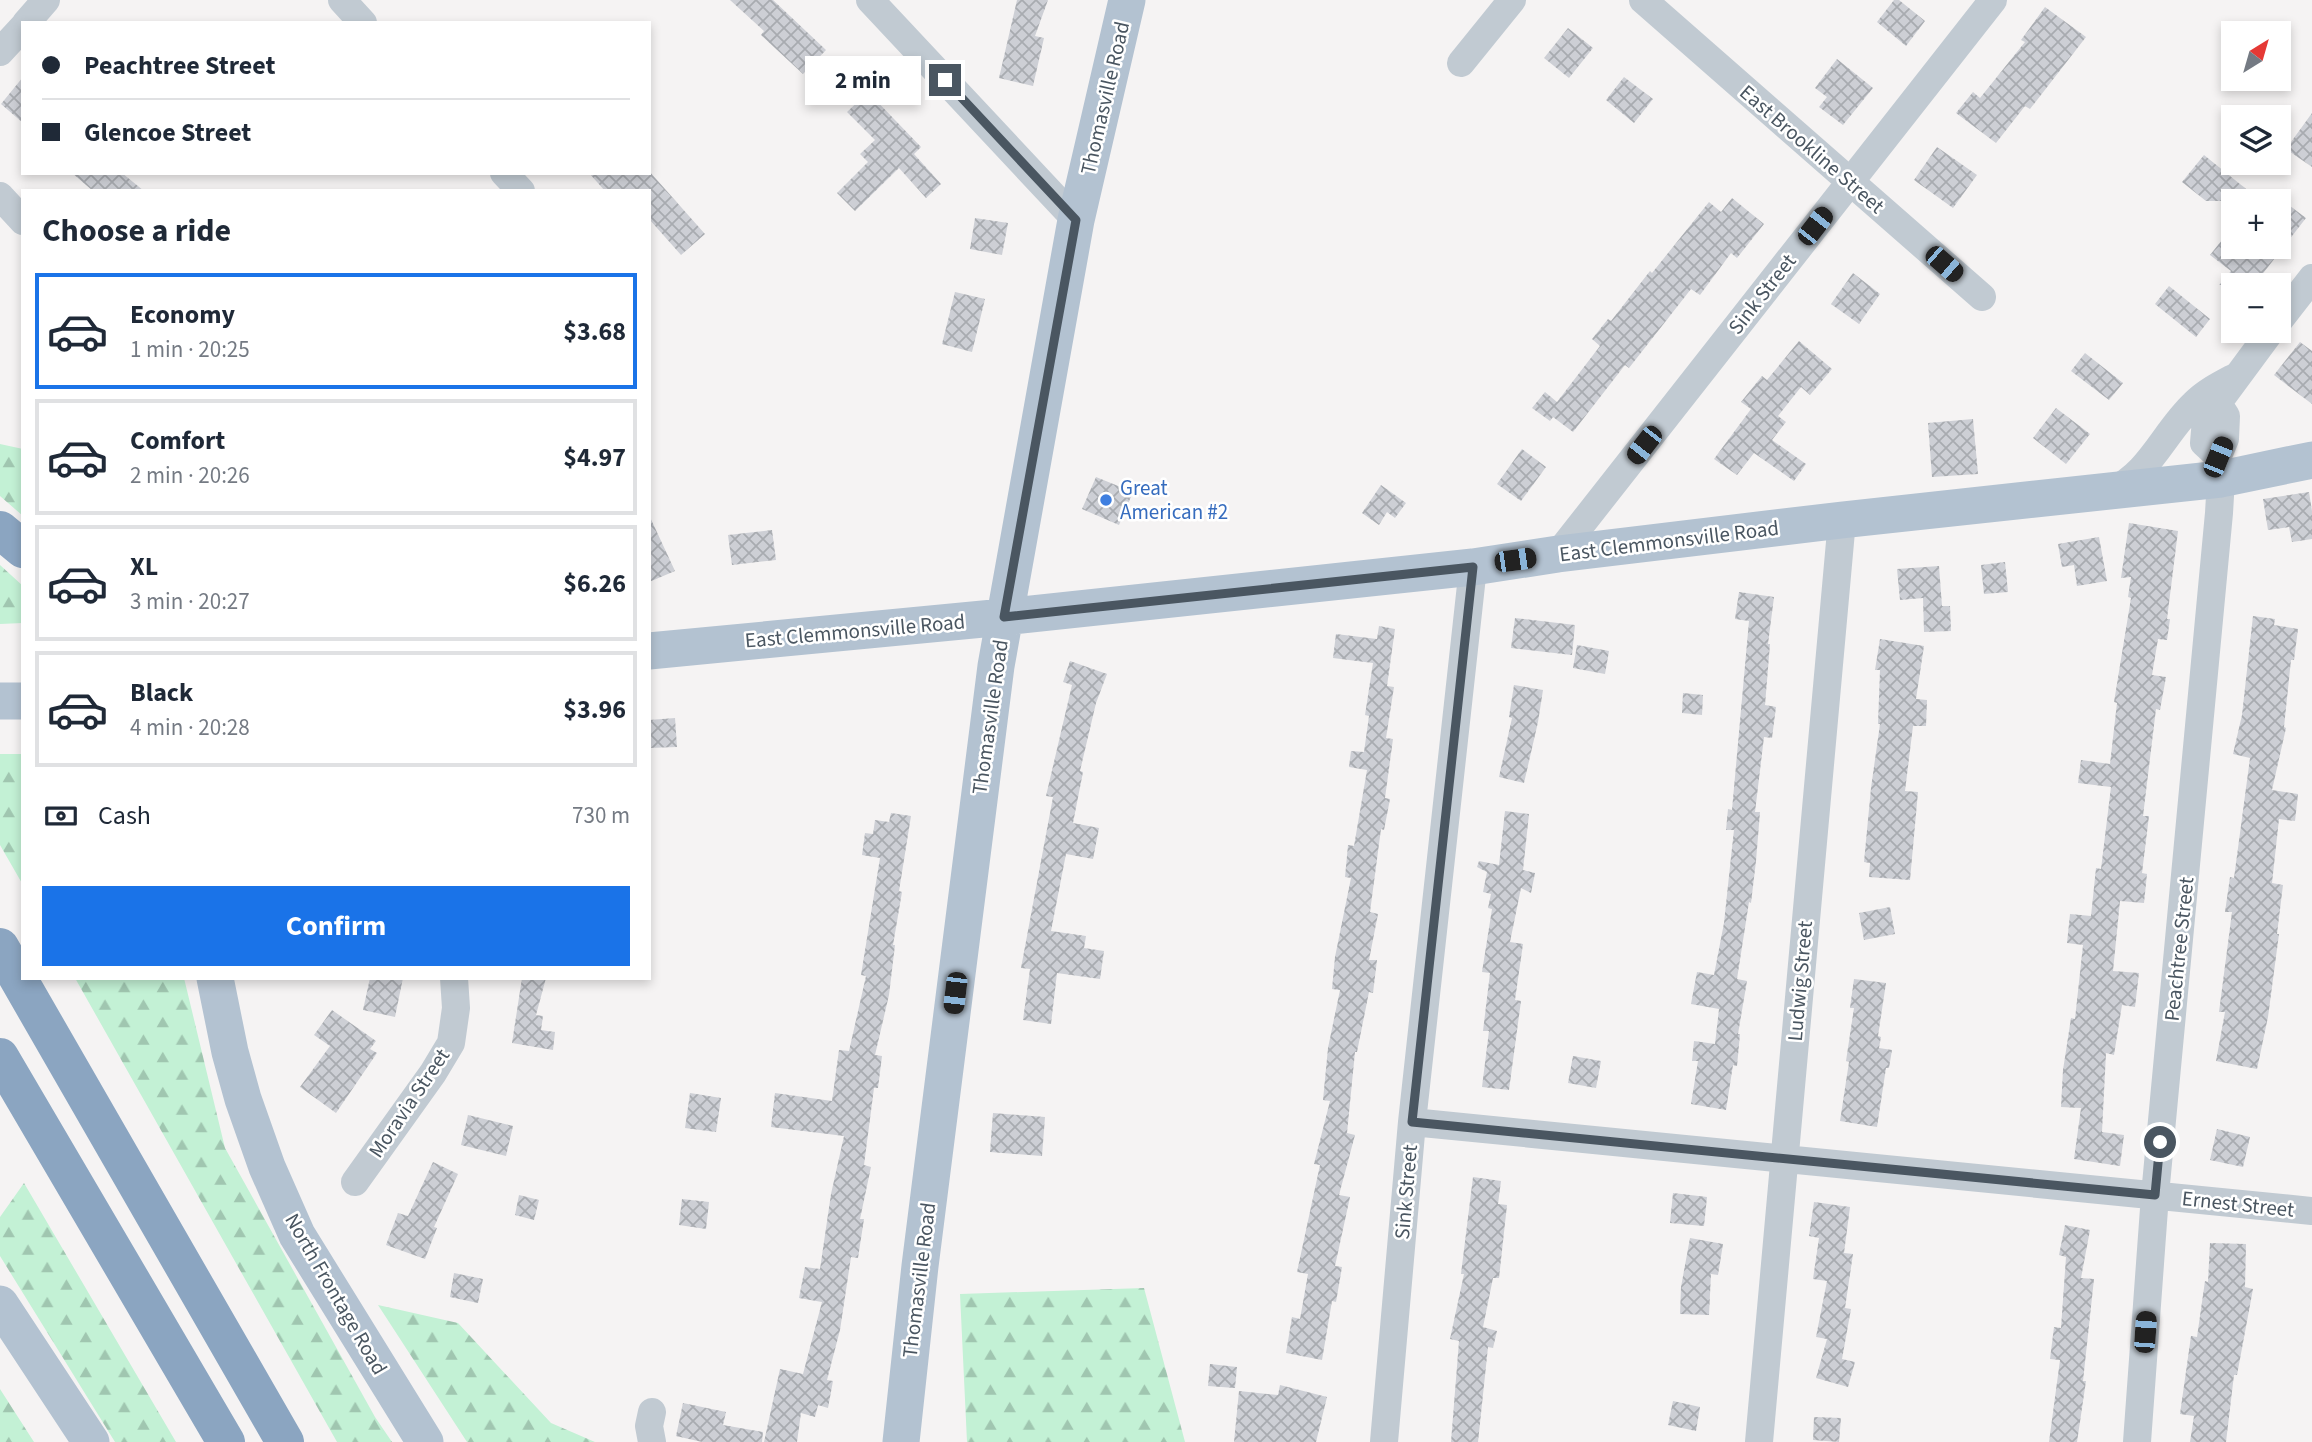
<!DOCTYPE html>
<meta charset="utf-8">
<style>
body{margin:0;font-family:"Source Sans 3",sans-serif;background:#f6f6f7;color:#1f2937;height:100vh;display:flex;flex-direction:column;font-size:26px;white-space:nowrap}
*{box-sizing:border-box;margin:0}
p{font-size:23px;color:#747a83}
.icon{flex:none;width:38px;height:38px;fill:none;stroke:currentColor;stroke-width:2;stroke-linecap:round;stroke-linejoin:round}
.map{position:relative;flex:1;overflow:hidden}
.drawer{position:absolute;left:21px;top:189px;width:630px;height:791px;display:flex;flex-direction:column;background:#fff;border-radius:0px;box-shadow:0 4px 10px #0003}
.drawer>*{flex:none}
.hud{position:absolute;left:21px;top:21px;width:630px;height:154px;border-radius:0px;box-shadow:0 4px 10px #0003;display:grid;align-content:center;height:154px;padding:0 21px;background:#fff}
.needle{width:46px;rotate:37deg}
.tools{position:absolute;left:2221px;top:21px;display:grid;gap:14px}
.tools a{display:grid;place-items:center;width:70px;height:70px;border-radius:0px;background:#fff;box-shadow:0 4px 10px #0003;font-size:35px}
.end{position:absolute;width:32px;height:32px;margin:-16px;border:9px solid #4a5661;background:#fff;box-shadow:0 0 0 4px #fff}
.from{border-radius:50%}
.bubble{position:absolute;height:49px;border-radius:0px;background:#fff;box-shadow:0 4px 10px #0003;font-size:23px;font-weight:700;line-height:49px;text-align:center}
.car{position:absolute;width:21px;height:42px;margin:-21px -10px;border-radius:9px;box-shadow:0 0 5px 2px #0007;background:linear-gradient(#222 24%,#8ab4d8 0 40%,#222 0 76%,#8ab4d8 0 86%,#222 0)}
.hud b{display:flex;align-items:center;gap:24px;height:66px;font-size:26px}
.hud b+b{border-top:2px solid #e0e1e3}
.hud i{width:18px;height:18px;background:#1f2937}
ul{padding:0;list-style:none}
li{display:flex;align-items:center;gap:21px;height:116px;margin:0 14px 10px;padding:0 7px;border:4px solid #e0e1e3;border-radius:0px}
li div{flex:1}
li b{display:block;font-size:26px}
li em{font-style:normal;font-weight:700}
li.selected{border-color:#1a73e8}
li>.icon{width:63px;height:63px;stroke-width:1.5}
h2{padding:0 21px;font-size:32px;line-height:84px}
.pay{display:flex;align-items:center;gap:18px;height:77px;padding:0 21px;font-size:26px}
.pay p{margin-inline-start:auto}
.action{display:flex;gap:14px;margin-top:auto;padding:14px 21px}
.action a{flex:1;height:80px;border-radius:0px;background:#1a73e8;color:#fff;font-size:28px;font-weight:700;line-height:80px;text-align:center}
.map>svg:first-child{display:block}
.forest{fill:url(#forest-firs)}
.building{fill:url(#building-cross-hatch)}
.lines{fill:none;stroke-linecap:round;stroke-linejoin:round}
.minor{stroke:#c1cad2;stroke-width:28}
.major{stroke:#b3c2d1;stroke-width:37}
.highway{stroke:#8ba5c1;stroke-width:38}
.route{stroke:#4a5661;stroke-width:9}
.shop-dot{fill:#3f7fe0;stroke:#fff;stroke-width:2.5}
.labels{text-anchor:middle;stroke-width:5;stroke-linejoin:round;paint-order:stroke}
.street-label{font-size:21px;fill:#4a5661;stroke:#fff}
.shop-label{font-size:21px;fill:#366cbe;stroke:#fff;text-anchor:start}
</style>
<div class="map">
<svg width="2312" height="1442" viewBox="0 0 2312 1442">
<defs>
<pattern id="forest-firs" width="22" height="20" patternUnits="userSpaceOnUse" patternTransform="scale(1.75)"><rect width="22" height="20" fill="#c3f1d5"/><path d="M5 1l3.5 6h-7zM16 11l3.5 6h-7z" fill="#a0c6b0"/></pattern>
<pattern id="building-cross-hatch" width="8" height="8" patternUnits="userSpaceOnUse" patternTransform="scale(1.75)"><rect width="8" height="8" fill="#cdcfd5"/><path d="M0 0l8 8M0 8l8-8" fill="none" stroke="#a8abb0"/></pattern>
</defs>
<rect width="100%" height="100%" fill="#f5f3f3"/>
<path class="forest" d="M0,444L23,449V516L0,496Z
M0,565L23,586V623L0,624Z
M0,754H23V885L0,845Z
M75,978H184L225,1148L375,1417L392,1442H337Z
M24,1183L176,1442H115L0,1256V1217Z
M1144,1288L1185,1442H967L960,1294Z
M378,1305L458,1323L551,1423L595,1442H467Z
M0,1389L34,1442H0Z"/>
<path class="building" d="M730,0H773L826,50L803,74L761,35L764,31Z
M1017,0H1048L1035,36L1044,38L1033,86L999,78Z
M1894,0H1899L1925,21L1906,46L1877,22Z
M2045,7L2086,37L2030,109L2025,106L1996,143L1956,113L1973,92L1980,98L2025,42L2021,40Z
M1568,28L1593,48L1569,78L1544,58Z
M1837,59L1873,88L1843,125L1819,107L1827,97L1815,88Z
M23,77V123L1,104Z
M1624,77L1653,99L1634,123L1606,100Z
M868,92L921,147L914,154L941,184L926,198L899,168L855,211L837,193L868,162L860,154L875,140L847,112Z
M2312,113V167L2286,149Z
M1937,147L1977,175L1953,208L1914,180Z
M2204,155L2261,201H2206L2182,182Z
M649,171L705,234L681,255L649,219V191H605L589,173H649Z
M72,173H122L144,191H93Z
M2278,197L2306,218L2254,285H2219L2231,271L2210,255L2226,235L2233,241V247H2278Z
M1732,198L1764,224L1737,258L1731,253L1700,295L1691,289L1629,368L1625,365L1573,432L1553,417L1550,421L1532,408L1545,392L1557,402L1600,346L1592,339L1608,319L1611,321L1650,271L1652,273L1709,202L1721,212Z
M975,218L1008,223L1002,255L970,249Z
M1853,273L1880,294L1859,324L1831,304Z
M2169,286L2210,319L2196,337L2155,304Z
M955,292L985,299L972,352L942,344Z
M1799,341L1832,369L1810,395L1801,387L1778,416L1786,422L1772,440L1806,464L1794,481L1754,453L1737,475L1714,459L1751,409L1741,402L1762,376L1767,380Z
M2300,342L2312,351V404L2274,375Z
M2085,353L2123,383L2109,400L2071,371Z
M2056,408L2090,434L2066,464L2033,438Z
M1973,419L1978,474L1932,477L1928,423Z
M1522,449L1546,467L1521,501L1497,484Z
M1096,477L1133,492L1119,525L1082,509Z
M1381,485L1406,503L1395,518L1387,512L1379,525L1362,513Z
M2309,492L2312,511V539L2292,542L2289,527L2268,530L2263,499Z
M649,515L675,571L649,582Z
M2129,523L2178,531L2167,619H2170L2167,640L2158,639L2152,675L2166,677L2160,710L2156,709L2143,816H2149L2142,873L2147,874L2144,903L2120,901L2113,971L2139,973L2135,1007L2122,1005L2114,1055L2106,1053L2102,1132L2124,1135L2120,1166L2074,1159L2081,1108L2061,1107L2063,1070L2071,1018L2075,1019L2083,945L2067,943L2070,914L2091,916L2096,868L2101,869L2111,787L2078,783L2081,760L2110,764L2117,703L2114,702L2131,598L2128,597L2131,577L2121,578Z
M772,530L776,560L732,565L728,535Z
M2099,537L2107,581L2077,586L2074,565L2062,567L2058,544Z
M2005,562L2008,592L1984,594L1981,565Z
M1939,566L1942,606H1950L1951,631L1924,632L1923,598L1900,600L1897,569Z
M1739,592L1774,597L1768,644H1770L1765,705L1776,707L1772,738L1764,737L1755,812H1760L1756,861L1751,903L1749,902L1737,979L1747,981L1738,1034H1740L1737,1066L1733,1065L1726,1110L1691,1104L1698,1061H1692L1694,1041L1715,1044L1719,1009L1691,1004L1697,972L1714,975L1724,923L1731,857L1734,830H1726L1728,809L1732,810L1749,621L1735,619Z
M2253,616L2275,619L2274,625L2298,629L2294,660H2291L2284,727L2286,728L2272,790L2298,794L2295,821L2279,819L2272,883L2283,885L2277,934H2279L2268,1017L2257,1069L2216,1061L2225,1012H2219L2232,912H2225L2230,877L2234,878L2250,758L2233,754L2242,715Z
M1515,618L1575,625L1572,655L1511,648Z
M1379,626L1395,629L1387,686L1394,687L1386,738L1393,739L1385,798L1390,799L1384,830L1381,829L1370,912L1378,914L1369,960H1377L1373,993L1369,992L1357,1052H1355L1347,1133L1355,1135L1339,1195L1350,1197L1335,1266L1342,1267L1336,1302L1332,1301L1322,1360L1286,1353L1292,1317L1300,1319L1308,1274L1297,1272L1320,1165L1314,1164L1330,1101L1323,1100L1328,1048L1340,990L1332,989L1335,957L1351,878L1345,877L1348,845L1354,846L1367,770L1349,767L1351,751L1364,752L1369,716L1365,715L1373,663L1333,658L1336,634L1377,639Z
M1880,639L1924,646L1916,699L1927,700L1926,726H1913L1905,791L1918,792L1910,880L1869,877L1870,863L1864,862L1871,788L1880,724H1878L1880,670H1875Z
M1577,645L1609,651L1605,674L1573,668Z
M1070,661L1107,674L1096,703L1080,771L1083,772L1073,823L1099,828L1093,859L1066,854L1051,931L1086,936L1084,948L1104,951L1100,979L1057,973L1051,1024L1023,1020L1030,969L1021,968L1053,797L1046,796L1072,685L1063,682Z
M1514,685L1543,690L1538,722L1524,783L1499,777L1512,718L1509,717Z
M1683,693L1703,695L1702,715L1682,713Z
M675,718L677,747L649,748V720Z
M1505,811L1529,814L1523,870L1535,873L1531,893L1521,888L1510,942L1523,944L1515,1000L1521,1001L1509,1090L1482,1087L1489,1031H1483L1490,973L1482,972L1492,909L1488,908L1491,894L1483,892L1487,872L1477,867L1479,861L1499,865Z
M891,813L911,816L899,891L902,892L893,945H895L889,995L875,1055L882,1056L878,1088H874L864,1165L871,1167L860,1219H864L858,1258L851,1257L840,1330L827,1380L833,1381L828,1408L818,1405L815,1417L801,1413L797,1442H764L780,1369L803,1374L822,1302L799,1298L805,1267L820,1269L831,1194L844,1136L771,1127L775,1093L832,1101L839,1050L849,1051L866,976L861,975L880,858L862,855L865,833L873,834L875,820L889,822Z
M1890,907L1895,934L1864,940L1859,913Z
M370,978H403L395,1017L363,1010Z
M522,978H546L536,1015L543,1016L541,1030L555,1032L553,1050L512,1043Z
M1854,979L1886,983L1878,1036L1881,1037L1879,1048L1892,1050L1889,1068H1886L1877,1127L1840,1121L1849,1062L1846,1061L1854,1008H1850Z
M332,1010L376,1041L370,1049L377,1053L336,1113L300,1087L330,1046L314,1035Z
M1573,1056L1601,1061L1596,1088L1568,1083Z
M690,1093L721,1098L716,1132L685,1128Z
M993,1113L1045,1117L1042,1156L990,1152Z
M468,1115L513,1126L506,1156L461,1145Z
M2217,1129L2250,1137L2243,1167L2210,1160Z
M433,1162L458,1174L434,1227L437,1228L425,1259L386,1245L398,1213L408,1216Z
M1473,1177L1501,1181L1498,1204L1507,1205L1499,1278H1493L1483,1327L1497,1331L1493,1348L1488,1347L1478,1442H1451L1459,1341L1450,1339L1464,1274H1461Z
M1673,1193L1707,1197L1704,1226L1670,1223Z
M519,1195L539,1200L534,1220L515,1215Z
M682,1199L709,1202L706,1229L679,1225Z
M1814,1202L1850,1207L1844,1253L1853,1254L1845,1308L1851,1309L1842,1359L1855,1362L1848,1387L1816,1378L1827,1339L1816,1337L1827,1281L1813,1279L1819,1238L1809,1236Z
M2065,1225L2090,1230L2081,1278L2094,1279L2083,1381H2086L2077,1442H2049L2060,1360L2050,1359L2054,1327L2061,1328L2066,1257L2059,1255Z
M1690,1238L1723,1244L1718,1275L1711,1274L1709,1315L1680,1314L1681,1287Z
M2210,1243L2246,1244L2245,1287L2253,1289L2237,1375H2234L2226,1442H2190L2194,1416L2180,1414L2191,1336L2197,1337L2205,1281L2208,1282Z
M454,1273L483,1279L478,1303L450,1297Z
M1210,1364L1237,1367L1235,1388L1208,1386Z
M1280,1385L1327,1397L1316,1442H1234L1239,1391L1278,1395Z
M1673,1401L1700,1407L1696,1431L1668,1425Z
M683,1403L726,1412L723,1425L763,1432L762,1442H702L676,1436Z
M1814,1417L1841,1418L1839,1442L1813,1440Z"/>
<g class="lines">
<path class="minor" d="M342,0L363,23
M870,0L1076,220
M1643,0L1982,297
M26,23L46,0
M0,52L23,27
M1461,63L1512,0
M504,173L521,191
M0,196L23,221
M2278,322L2312,278
M2218,456L2204,443L2206,419L2271,331
M2111,491C2150,474 2164,432 2194,404C2206,392 2220,385 2235,377
M1558,554L1993,0
M1412,1122L2312,1211
M355,1182L433,1073L451,1043L456,1008L454,978
M652,1412L649,1426L652,1442
M1384,1442L1412,1122L1473,567
M1759,1442L1842,520
M2137,1442L2155,1195L2219,513L2221,479L2218,456L2225,439L2226,416L2217,402"/>
<path class="major" d="M649,651L1004,617L1473,567L1558,554L1842,520L2221,479L2312,460
M0,701H23
M215,978L230,1052L243,1099L267,1167L297,1235L425,1442
M0,1304L91,1442
M901,1442L920,1266L996,666L1076,220L1127,0"/>
<path class="highway" d="M0,530L23,549
M0,947L285,1442
M0,1057L226,1442"/>
</g>
<g class="lines">
<path class="route" d="M945,80L1076,220L1004,617L1473,567L1412,1122L2155,1195L2160,1142"/>
</g>
<circle class="shop-dot" cx="1106" cy="500" r="7"/>
<g class="labels">
<g class="street-label">
<text transform="translate(1105 98) rotate(-77)" y="7">Thomasville Road</text>
<text transform="translate(1812 149) rotate(41)" y="7">East Brookline Street</text>
<text transform="translate(1762 294) rotate(-52)" y="7">Sink Street</text>
<text transform="translate(1669 541) rotate(-7)" y="7">East Clemmonsville Road</text>
<text transform="translate(855 631) rotate(-5)" y="7">East Clemmonsville Road</text>
<text transform="translate(990 717) rotate(-82)" y="7">Thomasville Road</text>
<text transform="translate(2179 949) rotate(-84)" y="7">Peachtree Street</text>
<text transform="translate(1800 981) rotate(-85)" y="7">Ludwig Street</text>
<text transform="translate(409 1103) rotate(-56)" y="7">Moravia Street</text>
<text transform="translate(1406 1192) rotate(-85)" y="7">Sink Street</text>
<text transform="translate(2238 1204) rotate(6)" y="7">Ernest Street</text>
<text transform="translate(919 1280) rotate(-83)" y="7">Thomasville Road</text>
<text transform="translate(336 1294) rotate(60)" y="7">North Frontage Road</text>
</g>
<g class="shop-label">
<text x="1120" y="495">Great<tspan x="1120" dy="24">American #2</tspan></text>
</g>
</g>
</svg>
<div class="tools">
<a><svg class="needle" viewBox="-14 -14 28 28"><path d="M0-13l5 13h-10z" fill="#e53935"/><path d="M0 13l5-13h-10z" fill="#747a83"/></svg></a>
<a><svg class="icon" aria-label="layers" viewBox="0 0 24 24"><path d="M12 4l9 5-9 5-9-5zM3 14l9 5 9-5"/></svg></a>
<a>+</a>
<a>−</a>
</div>
<i class="end from" style="left:2160px;top:1142px"></i>
<i class="end" style="left:945px;top:80px"></i>
<div class="bubble" style="left:805px;top:56px;width:116px">2 min</div>
<i class="car" style="left:1815px;top:226px;rotate:38deg"></i>
<i class="car" style="left:1944px;top:264px;rotate:131deg"></i>
<i class="car" style="left:1644px;top:445px;rotate:218deg"></i>
<i class="car" style="left:2218px;top:457px;rotate:22deg"></i>
<i class="car" style="left:1515px;top:560px;rotate:82deg"></i>
<i class="car" style="left:955px;top:993px;rotate:187deg"></i>
<i class="car" style="left:2145px;top:1332px;rotate:4deg"></i>
<div class="hud">
<b><i class="from"></i>Peachtree Street</b>
<b><i></i>Glencoe Street</b>
</div>
<section class="drawer">
<h2>Choose a ride</h2>
<ul>
<li class="selected"><svg class="icon" aria-label="car" viewBox="0 0 24 24"><path d="M5 17H2v-5l4-1 3-4h7l3 4 3 1v5h-3M9 17h6M6 11h13"/><circle cx="7" cy="17" r="2"/><circle cx="17" cy="17" r="2"/></svg><div><b>Economy</b><p>1 min · 20:25</p></div><em>$3.68</em></li>
<li><svg class="icon" aria-label="car" viewBox="0 0 24 24"><path d="M5 17H2v-5l4-1 3-4h7l3 4 3 1v5h-3M9 17h6M6 11h13"/><circle cx="7" cy="17" r="2"/><circle cx="17" cy="17" r="2"/></svg><div><b>Comfort</b><p>2 min · 20:26</p></div><em>$4.97</em></li>
<li><svg class="icon" aria-label="car" viewBox="0 0 24 24"><path d="M5 17H2v-5l4-1 3-4h7l3 4 3 1v5h-3M9 17h6M6 11h13"/><circle cx="7" cy="17" r="2"/><circle cx="17" cy="17" r="2"/></svg><div><b>XL</b><p>3 min · 20:27</p></div><em>$6.26</em></li>
<li><svg class="icon" aria-label="car" viewBox="0 0 24 24"><path d="M5 17H2v-5l4-1 3-4h7l3 4 3 1v5h-3M9 17h6M6 11h13"/><circle cx="7" cy="17" r="2"/><circle cx="17" cy="17" r="2"/></svg><div><b>Black</b><p>4 min · 20:28</p></div><em>$3.96</em></li>
</ul>
<div class="pay"><svg class="icon" aria-label="cash" viewBox="0 0 24 24"><path d="M3 7h18v10H3z"/><circle cx="12" cy="12" r="2"/></svg>Cash<p>730 m</p></div>
<div class="action"><a>Confirm</a></div>
</section>
</div>
